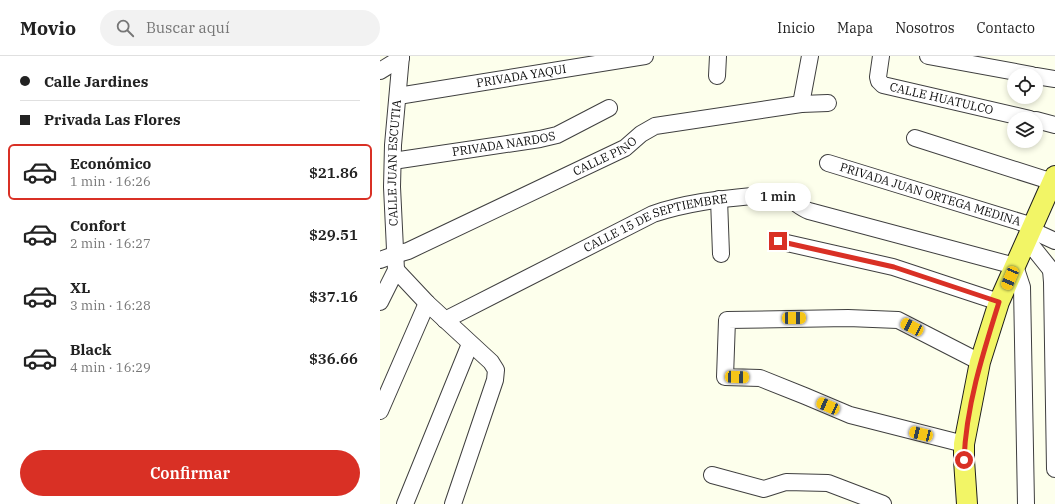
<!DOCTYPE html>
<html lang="es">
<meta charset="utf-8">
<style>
body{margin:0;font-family:"IBM Plex Serif",serif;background:#f2f2f2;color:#222;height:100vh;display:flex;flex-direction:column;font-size:15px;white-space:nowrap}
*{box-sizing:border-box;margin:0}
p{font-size:13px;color:#767676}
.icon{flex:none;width:22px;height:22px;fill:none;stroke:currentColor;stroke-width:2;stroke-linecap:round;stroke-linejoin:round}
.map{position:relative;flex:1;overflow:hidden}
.details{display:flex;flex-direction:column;background:#fff;width:380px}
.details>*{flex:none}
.top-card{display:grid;align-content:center;height:88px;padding:0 20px;background:#fff}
.tools{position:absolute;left:627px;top:12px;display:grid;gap:8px}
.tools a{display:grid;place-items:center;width:36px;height:36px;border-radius:50%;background:#fff;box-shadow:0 2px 6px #0003;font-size:20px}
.end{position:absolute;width:18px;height:18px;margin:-9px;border:5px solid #d93025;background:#fff;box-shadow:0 0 0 2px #fff}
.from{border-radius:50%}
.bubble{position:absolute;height:28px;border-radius:14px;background:#fff;box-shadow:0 2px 6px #0003;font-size:13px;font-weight:600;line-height:28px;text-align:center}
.car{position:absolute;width:12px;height:24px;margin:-12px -6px;border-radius:5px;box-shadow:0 0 3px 1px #0007;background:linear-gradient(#f5c518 24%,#345 0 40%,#f5c518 0 76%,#345 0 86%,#f5c518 0)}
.top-card b{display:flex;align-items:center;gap:14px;height:38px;font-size:15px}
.top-card b+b{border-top:1px solid #e0e0e0}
.top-card i{width:10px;height:10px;background:#222}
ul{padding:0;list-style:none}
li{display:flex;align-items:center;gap:12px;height:56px;margin:0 8px 6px;padding:0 12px;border:2px solid transparent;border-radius:6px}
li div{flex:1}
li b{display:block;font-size:15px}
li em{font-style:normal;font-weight:600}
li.selected{border-color:#d93025}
li>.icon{width:36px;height:36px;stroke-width:1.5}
.primary-button{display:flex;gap:8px;margin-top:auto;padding:8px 20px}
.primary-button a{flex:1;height:46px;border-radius:24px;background:#d93025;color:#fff;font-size:16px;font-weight:600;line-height:46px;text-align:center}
header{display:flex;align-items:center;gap:24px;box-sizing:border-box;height:56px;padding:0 20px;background:#fff;border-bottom:1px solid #e0e0e0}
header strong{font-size:19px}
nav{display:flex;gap:22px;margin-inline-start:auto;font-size:14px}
.search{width:280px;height:36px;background:#f2f2f2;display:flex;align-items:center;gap:10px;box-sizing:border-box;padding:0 14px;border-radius:22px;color:#767676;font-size:15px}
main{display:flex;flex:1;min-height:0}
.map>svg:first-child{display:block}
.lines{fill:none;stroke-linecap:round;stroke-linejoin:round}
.minor-casing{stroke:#3f3f3f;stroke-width:18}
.major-casing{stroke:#1d1d1d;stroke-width:22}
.minor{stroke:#fff;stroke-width:16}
.major{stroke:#f2f566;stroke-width:20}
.route{stroke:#d93025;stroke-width:5}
.labels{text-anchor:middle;stroke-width:4;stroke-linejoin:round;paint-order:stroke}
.street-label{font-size:12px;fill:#0c0c0c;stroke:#fff}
</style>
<header>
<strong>Movio</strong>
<div class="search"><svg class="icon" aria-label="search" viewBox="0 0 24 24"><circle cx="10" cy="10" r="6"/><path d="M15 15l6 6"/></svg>Buscar aquí</div>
<nav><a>Inicio</a><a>Mapa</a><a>Nosotros</a><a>Contacto</a></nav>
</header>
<main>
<section class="details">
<div class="top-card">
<b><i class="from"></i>Calle Jardines</b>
<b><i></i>Privada Las Flores</b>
</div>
<ul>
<li class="selected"><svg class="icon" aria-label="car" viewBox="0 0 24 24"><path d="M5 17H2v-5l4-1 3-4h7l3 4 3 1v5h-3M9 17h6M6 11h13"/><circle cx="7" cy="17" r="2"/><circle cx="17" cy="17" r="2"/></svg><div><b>Económico</b><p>1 min · 16:26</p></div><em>$21.86</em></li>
<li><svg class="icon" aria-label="car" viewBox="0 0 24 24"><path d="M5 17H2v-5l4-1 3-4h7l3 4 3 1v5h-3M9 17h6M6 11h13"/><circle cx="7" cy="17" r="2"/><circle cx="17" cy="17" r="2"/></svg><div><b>Confort</b><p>2 min · 16:27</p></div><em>$29.51</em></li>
<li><svg class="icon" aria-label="car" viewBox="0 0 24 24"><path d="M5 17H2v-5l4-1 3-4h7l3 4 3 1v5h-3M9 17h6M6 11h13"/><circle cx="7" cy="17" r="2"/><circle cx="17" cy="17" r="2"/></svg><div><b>XL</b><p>3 min · 16:28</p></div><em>$37.16</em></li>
<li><svg class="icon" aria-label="car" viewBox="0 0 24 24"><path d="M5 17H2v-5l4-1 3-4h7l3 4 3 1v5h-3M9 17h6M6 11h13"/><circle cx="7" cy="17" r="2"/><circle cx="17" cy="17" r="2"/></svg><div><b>Black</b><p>4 min · 16:29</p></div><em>$36.66</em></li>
</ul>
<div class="primary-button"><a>Confirmar</a></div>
</section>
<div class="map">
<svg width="675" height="448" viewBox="0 0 675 448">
<rect width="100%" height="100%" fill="#fdffec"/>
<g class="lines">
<g class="minor-casing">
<g id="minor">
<path id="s1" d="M501,0L498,21L499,25L503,29L650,63"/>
<path d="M548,0L652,19"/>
<path d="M0,15L21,2"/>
<path d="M337,20L338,0"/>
<path d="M656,20L675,23"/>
<path id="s2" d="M18,40L265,0"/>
<path d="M421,48L430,0"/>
<path d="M656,64L675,69"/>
<path d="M535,82L673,126"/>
<path id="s3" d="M13,105L160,83L177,79L229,52"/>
<path id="s4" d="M448,107L653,170"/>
<path d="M339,143L341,198"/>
<path d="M651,174L675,185"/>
<path d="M647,184L671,214L675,215"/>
<path d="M398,185L513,211L619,246"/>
<path id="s5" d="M0,204L14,199L28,195L245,92L261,78L275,70L421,48L448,47"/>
<path d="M16,214L47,247L111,306L116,314L115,324L73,448"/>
<path d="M671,214L672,226L675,413"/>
<path id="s6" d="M0,246L16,214L12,131L13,89L21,0"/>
<path id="s7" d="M65,264L273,158C305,147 339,143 372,140C381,140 391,137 400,139C411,141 418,151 429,155L635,210L642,231L646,448"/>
<path d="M0,355L47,247"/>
<path d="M584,388L470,359L425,340L380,322L345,321L347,264L468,262L518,264L600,306"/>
<path d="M332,419L384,433L406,426L448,427L503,448"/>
<path d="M25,448L90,288"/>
</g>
</g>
<g class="major-casing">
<path id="major" d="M587,448L584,404V388L600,306L619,246L675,120"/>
</g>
<use href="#minor" class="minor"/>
<use href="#major" class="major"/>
</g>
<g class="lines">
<path class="route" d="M398,185L514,211L619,246C603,297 586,350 584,404"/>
</g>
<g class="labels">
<g class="street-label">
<text dy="4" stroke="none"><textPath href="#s2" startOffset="125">PRIVADA YAQUI</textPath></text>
<text dy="4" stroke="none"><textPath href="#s1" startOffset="91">CALLE HUATULCO</textPath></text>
<text dy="4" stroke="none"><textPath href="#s3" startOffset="112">PRIVADA NARDOS</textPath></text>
<text dy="4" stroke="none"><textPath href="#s5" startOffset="248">CALLE PINO</textPath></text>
<text dy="4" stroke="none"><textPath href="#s6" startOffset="143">CALLE JUAN ESCUTIA</textPath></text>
<text dy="4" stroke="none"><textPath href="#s4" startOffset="107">PRIVADA JUAN ORTEGA MEDINA</textPath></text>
<text dy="4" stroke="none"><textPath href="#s7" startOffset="233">CALLE 15 DE SEPTIEMBRE</textPath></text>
</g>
</g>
</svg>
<div class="tools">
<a><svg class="icon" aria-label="locate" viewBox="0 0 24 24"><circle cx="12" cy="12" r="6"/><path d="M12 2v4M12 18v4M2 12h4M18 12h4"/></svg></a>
<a><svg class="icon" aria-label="layers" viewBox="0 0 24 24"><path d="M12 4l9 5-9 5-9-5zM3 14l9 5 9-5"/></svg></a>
</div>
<i class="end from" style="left:584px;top:404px"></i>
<i class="end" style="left:398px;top:185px"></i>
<div class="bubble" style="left:365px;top:127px;width:66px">1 min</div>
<i class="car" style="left:630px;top:222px;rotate:203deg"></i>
<i class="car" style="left:414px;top:262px;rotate:89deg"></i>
<i class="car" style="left:532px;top:271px;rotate:297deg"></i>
<i class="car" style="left:357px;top:321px;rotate:92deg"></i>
<i class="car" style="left:448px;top:350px;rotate:294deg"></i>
<i class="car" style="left:541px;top:378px;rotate:284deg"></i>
</div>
</main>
